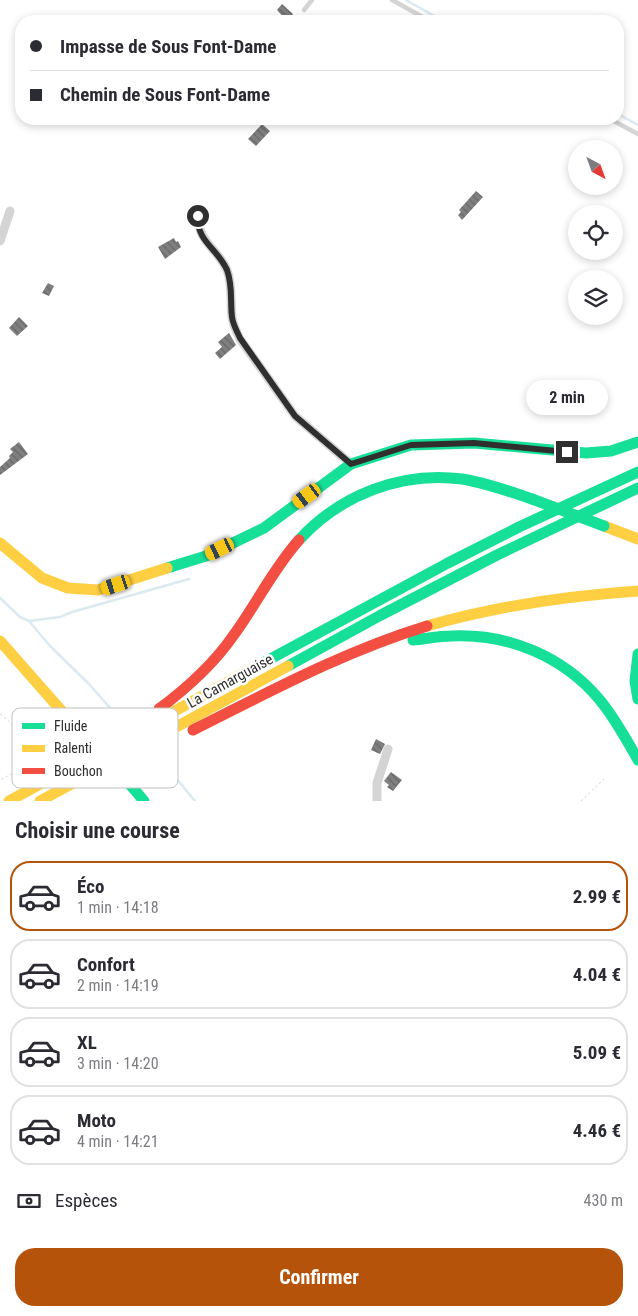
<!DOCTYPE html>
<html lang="fr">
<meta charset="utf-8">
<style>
body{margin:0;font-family:"Roboto Condensed",sans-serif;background:#f2f2f3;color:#2b2b33;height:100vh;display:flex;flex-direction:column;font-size:19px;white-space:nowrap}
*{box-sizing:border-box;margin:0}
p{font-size:16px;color:#7c7c81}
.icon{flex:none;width:28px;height:28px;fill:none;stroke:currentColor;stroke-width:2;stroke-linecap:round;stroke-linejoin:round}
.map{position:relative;height:801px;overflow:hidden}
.details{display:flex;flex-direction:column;background:#fff;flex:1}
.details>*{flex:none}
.hud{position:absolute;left:15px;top:15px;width:609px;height:110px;border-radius:20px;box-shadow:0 2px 8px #0003;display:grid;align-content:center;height:110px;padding:0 15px;background:#fff}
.needle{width:32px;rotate:139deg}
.buttons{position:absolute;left:568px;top:140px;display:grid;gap:10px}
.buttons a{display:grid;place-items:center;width:55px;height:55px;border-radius:50%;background:#fff;box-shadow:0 2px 8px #0003;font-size:25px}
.end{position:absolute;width:22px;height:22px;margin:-11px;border:6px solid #2f2f2f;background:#fff;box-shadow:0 0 0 2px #fff}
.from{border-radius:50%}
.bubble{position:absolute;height:35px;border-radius:18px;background:#fff;box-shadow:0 2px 8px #0003;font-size:16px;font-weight:700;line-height:35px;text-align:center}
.car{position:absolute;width:15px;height:30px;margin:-15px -8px;border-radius:6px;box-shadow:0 0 4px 1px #0007;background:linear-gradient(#f5c518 24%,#345 0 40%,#f5c518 0 76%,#345 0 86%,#f5c518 0)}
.hud b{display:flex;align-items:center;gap:18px;height:48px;font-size:19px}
.hud b+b{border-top:1px solid #e1e1e2}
.hud i{width:12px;height:12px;background:#2b2b33}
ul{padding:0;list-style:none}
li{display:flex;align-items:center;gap:15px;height:70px;margin:0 10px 8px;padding:0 5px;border:2px solid #e1e1e2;border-radius:20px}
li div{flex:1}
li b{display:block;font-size:19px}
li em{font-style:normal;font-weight:700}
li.current{border-color:#b45309}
li>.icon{width:45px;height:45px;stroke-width:1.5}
h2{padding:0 15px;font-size:22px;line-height:60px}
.pay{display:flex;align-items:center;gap:12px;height:55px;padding:0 15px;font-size:19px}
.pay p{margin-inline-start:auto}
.button{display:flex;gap:10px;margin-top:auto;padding:10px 15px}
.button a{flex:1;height:58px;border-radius:20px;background:#b45309;color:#fff;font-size:20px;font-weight:700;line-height:58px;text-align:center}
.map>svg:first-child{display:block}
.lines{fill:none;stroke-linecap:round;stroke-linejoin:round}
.stream{stroke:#dbe9f1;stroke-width:2.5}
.building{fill:url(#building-back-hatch)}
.path{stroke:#d4d4d4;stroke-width:1;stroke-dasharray:2.5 2.5;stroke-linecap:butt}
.lane{stroke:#d4d4d4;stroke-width:4.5}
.street{stroke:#d4d4d4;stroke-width:9}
.fast{stroke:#16e098;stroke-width:11}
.slow{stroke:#ffcf43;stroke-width:11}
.jam{stroke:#f24e42;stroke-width:11}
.fast-bridge{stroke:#16e098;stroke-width:11}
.route{stroke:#2f2f2f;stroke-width:6}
.labels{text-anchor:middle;stroke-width:5;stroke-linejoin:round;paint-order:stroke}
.street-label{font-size:15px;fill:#2f2f2f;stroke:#fff}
.key{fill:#fff;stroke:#c1c1c1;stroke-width:1}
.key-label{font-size:14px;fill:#2f2f2f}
</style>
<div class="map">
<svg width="638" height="801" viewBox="0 0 638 801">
<defs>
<pattern id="building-back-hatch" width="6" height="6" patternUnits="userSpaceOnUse" patternTransform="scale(1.25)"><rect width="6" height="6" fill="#7f7f7f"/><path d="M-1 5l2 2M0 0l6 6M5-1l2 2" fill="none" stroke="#686868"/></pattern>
</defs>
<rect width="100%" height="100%" fill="#fff"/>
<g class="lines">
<path class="stream" d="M406,0L443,21
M618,114L638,125
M0,598L20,617L29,621L50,646L89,684L119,718
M29,621L60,617L72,612L189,579
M162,761L195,801"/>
</g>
<path class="building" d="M282,4L293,14L287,21L277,10Z
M262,124L270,131L256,146L248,139Z
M476,191L483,197L462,220L458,215L461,212L459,210Z
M174,238L176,242L178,241L181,247L165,259L158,247Z
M48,283L54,286L49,296L42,293Z
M19,317L28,326L17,336L9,328Z
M229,333L236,345L220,359L215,353L222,347L218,342Z
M19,442L28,454L0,475V467L10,458L9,456L13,452L10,449Z
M376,739L385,744L380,754L371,750Z
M391,772L402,780L393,791L387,787L389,785L384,781Z"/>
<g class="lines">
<path class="path" d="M0,714C16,725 39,753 18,770C12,774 6,777 0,780
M581,801L604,779"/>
<path class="lane" d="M392,0L430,21
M304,10L312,0
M610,119L638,134"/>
<path class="street" d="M199,216C196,240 218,249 227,270C233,286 230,301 232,317C233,325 237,332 240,339L295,416L351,464
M0,241L10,211
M377,801V783L388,749"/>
<path class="fast" d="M299,540C340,495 401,471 462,479C486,483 509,491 532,499
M167,568L206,556L264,528L351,464L411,445L474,443L586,453L611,451L638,442
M413,640C425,639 438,636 451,636C507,633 563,656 599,699C615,718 626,739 638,760
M638,654L635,681L638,699
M261,664L448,563L519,527L638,472
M288,666L381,615L497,555L638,488
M134,789L144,801"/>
<path class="slow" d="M604,526L638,539
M0,543L42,578L68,588L98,590L167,568
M427,626C496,606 566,596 638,591
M0,641L74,725
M9,801L261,664
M40,801L288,666"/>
<path class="jam" d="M159,709C187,688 213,665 233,636C256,605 273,569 299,540
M193,730C269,692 345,651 427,626"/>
<path class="fast-bridge" d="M532,499L604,526
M74,725L134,789"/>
</g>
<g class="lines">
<path class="route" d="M198,216C196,241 218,249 227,270C233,286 230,301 232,317C233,325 237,331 240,338L295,416L351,464L411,445L474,443L567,452"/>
</g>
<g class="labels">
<g class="street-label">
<text transform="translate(230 681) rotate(-29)" y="5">La Camarguaise</text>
</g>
</g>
<rect x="12" y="708" width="166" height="80" rx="8" class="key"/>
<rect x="22" y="723" width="23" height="6" fill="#16e098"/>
<rect x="22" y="745" width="23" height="7" fill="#ffcf43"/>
<rect x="22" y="768" width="23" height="6" fill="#f24e42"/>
<g class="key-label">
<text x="54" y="731">Fluide</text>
<text x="54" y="753">Ralenti</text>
<text x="54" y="776">Bouchon</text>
</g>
</svg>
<div class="buttons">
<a><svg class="needle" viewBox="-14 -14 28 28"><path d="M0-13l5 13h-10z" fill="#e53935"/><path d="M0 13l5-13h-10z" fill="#7c7c81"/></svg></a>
<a><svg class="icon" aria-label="locate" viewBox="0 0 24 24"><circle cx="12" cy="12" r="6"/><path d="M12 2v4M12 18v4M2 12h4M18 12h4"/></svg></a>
<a><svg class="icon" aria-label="layers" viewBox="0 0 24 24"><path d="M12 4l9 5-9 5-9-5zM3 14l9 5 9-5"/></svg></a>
</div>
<i class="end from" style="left:198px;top:216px"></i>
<i class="end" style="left:567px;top:452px"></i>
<div class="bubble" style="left:526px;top:380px;width:82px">2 min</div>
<i class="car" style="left:307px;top:496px;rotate:234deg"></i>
<i class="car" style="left:220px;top:549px;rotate:244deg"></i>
<i class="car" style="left:116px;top:585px;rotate:252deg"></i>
<div class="hud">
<b><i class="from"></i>Impasse de Sous Font-Dame</b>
<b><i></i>Chemin de Sous Font-Dame</b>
</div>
</div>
<section class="details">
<h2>Choisir une course</h2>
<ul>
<li class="current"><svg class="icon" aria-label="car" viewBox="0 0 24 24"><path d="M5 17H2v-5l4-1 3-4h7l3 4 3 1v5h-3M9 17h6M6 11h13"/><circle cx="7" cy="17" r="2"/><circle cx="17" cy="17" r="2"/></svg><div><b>Éco</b><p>1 min · 14:18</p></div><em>2.99 €</em></li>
<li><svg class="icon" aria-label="car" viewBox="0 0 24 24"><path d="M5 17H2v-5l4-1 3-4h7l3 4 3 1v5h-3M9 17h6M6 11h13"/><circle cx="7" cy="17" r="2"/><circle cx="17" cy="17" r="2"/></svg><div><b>Confort</b><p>2 min · 14:19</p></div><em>4.04 €</em></li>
<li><svg class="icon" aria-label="car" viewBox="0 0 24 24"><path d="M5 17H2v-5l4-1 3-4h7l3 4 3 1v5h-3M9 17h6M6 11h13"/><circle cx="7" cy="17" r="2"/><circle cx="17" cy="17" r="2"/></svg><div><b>XL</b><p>3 min · 14:20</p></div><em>5.09 €</em></li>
<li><svg class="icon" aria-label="car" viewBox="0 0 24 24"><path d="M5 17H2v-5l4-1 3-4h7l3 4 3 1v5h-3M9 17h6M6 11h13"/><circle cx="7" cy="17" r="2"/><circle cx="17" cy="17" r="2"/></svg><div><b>Moto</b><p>4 min · 14:21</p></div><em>4.46 €</em></li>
</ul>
<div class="pay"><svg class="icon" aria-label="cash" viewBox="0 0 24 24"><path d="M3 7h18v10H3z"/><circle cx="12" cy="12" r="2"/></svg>Espèces<p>430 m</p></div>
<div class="button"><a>Confirmer</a></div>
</section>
